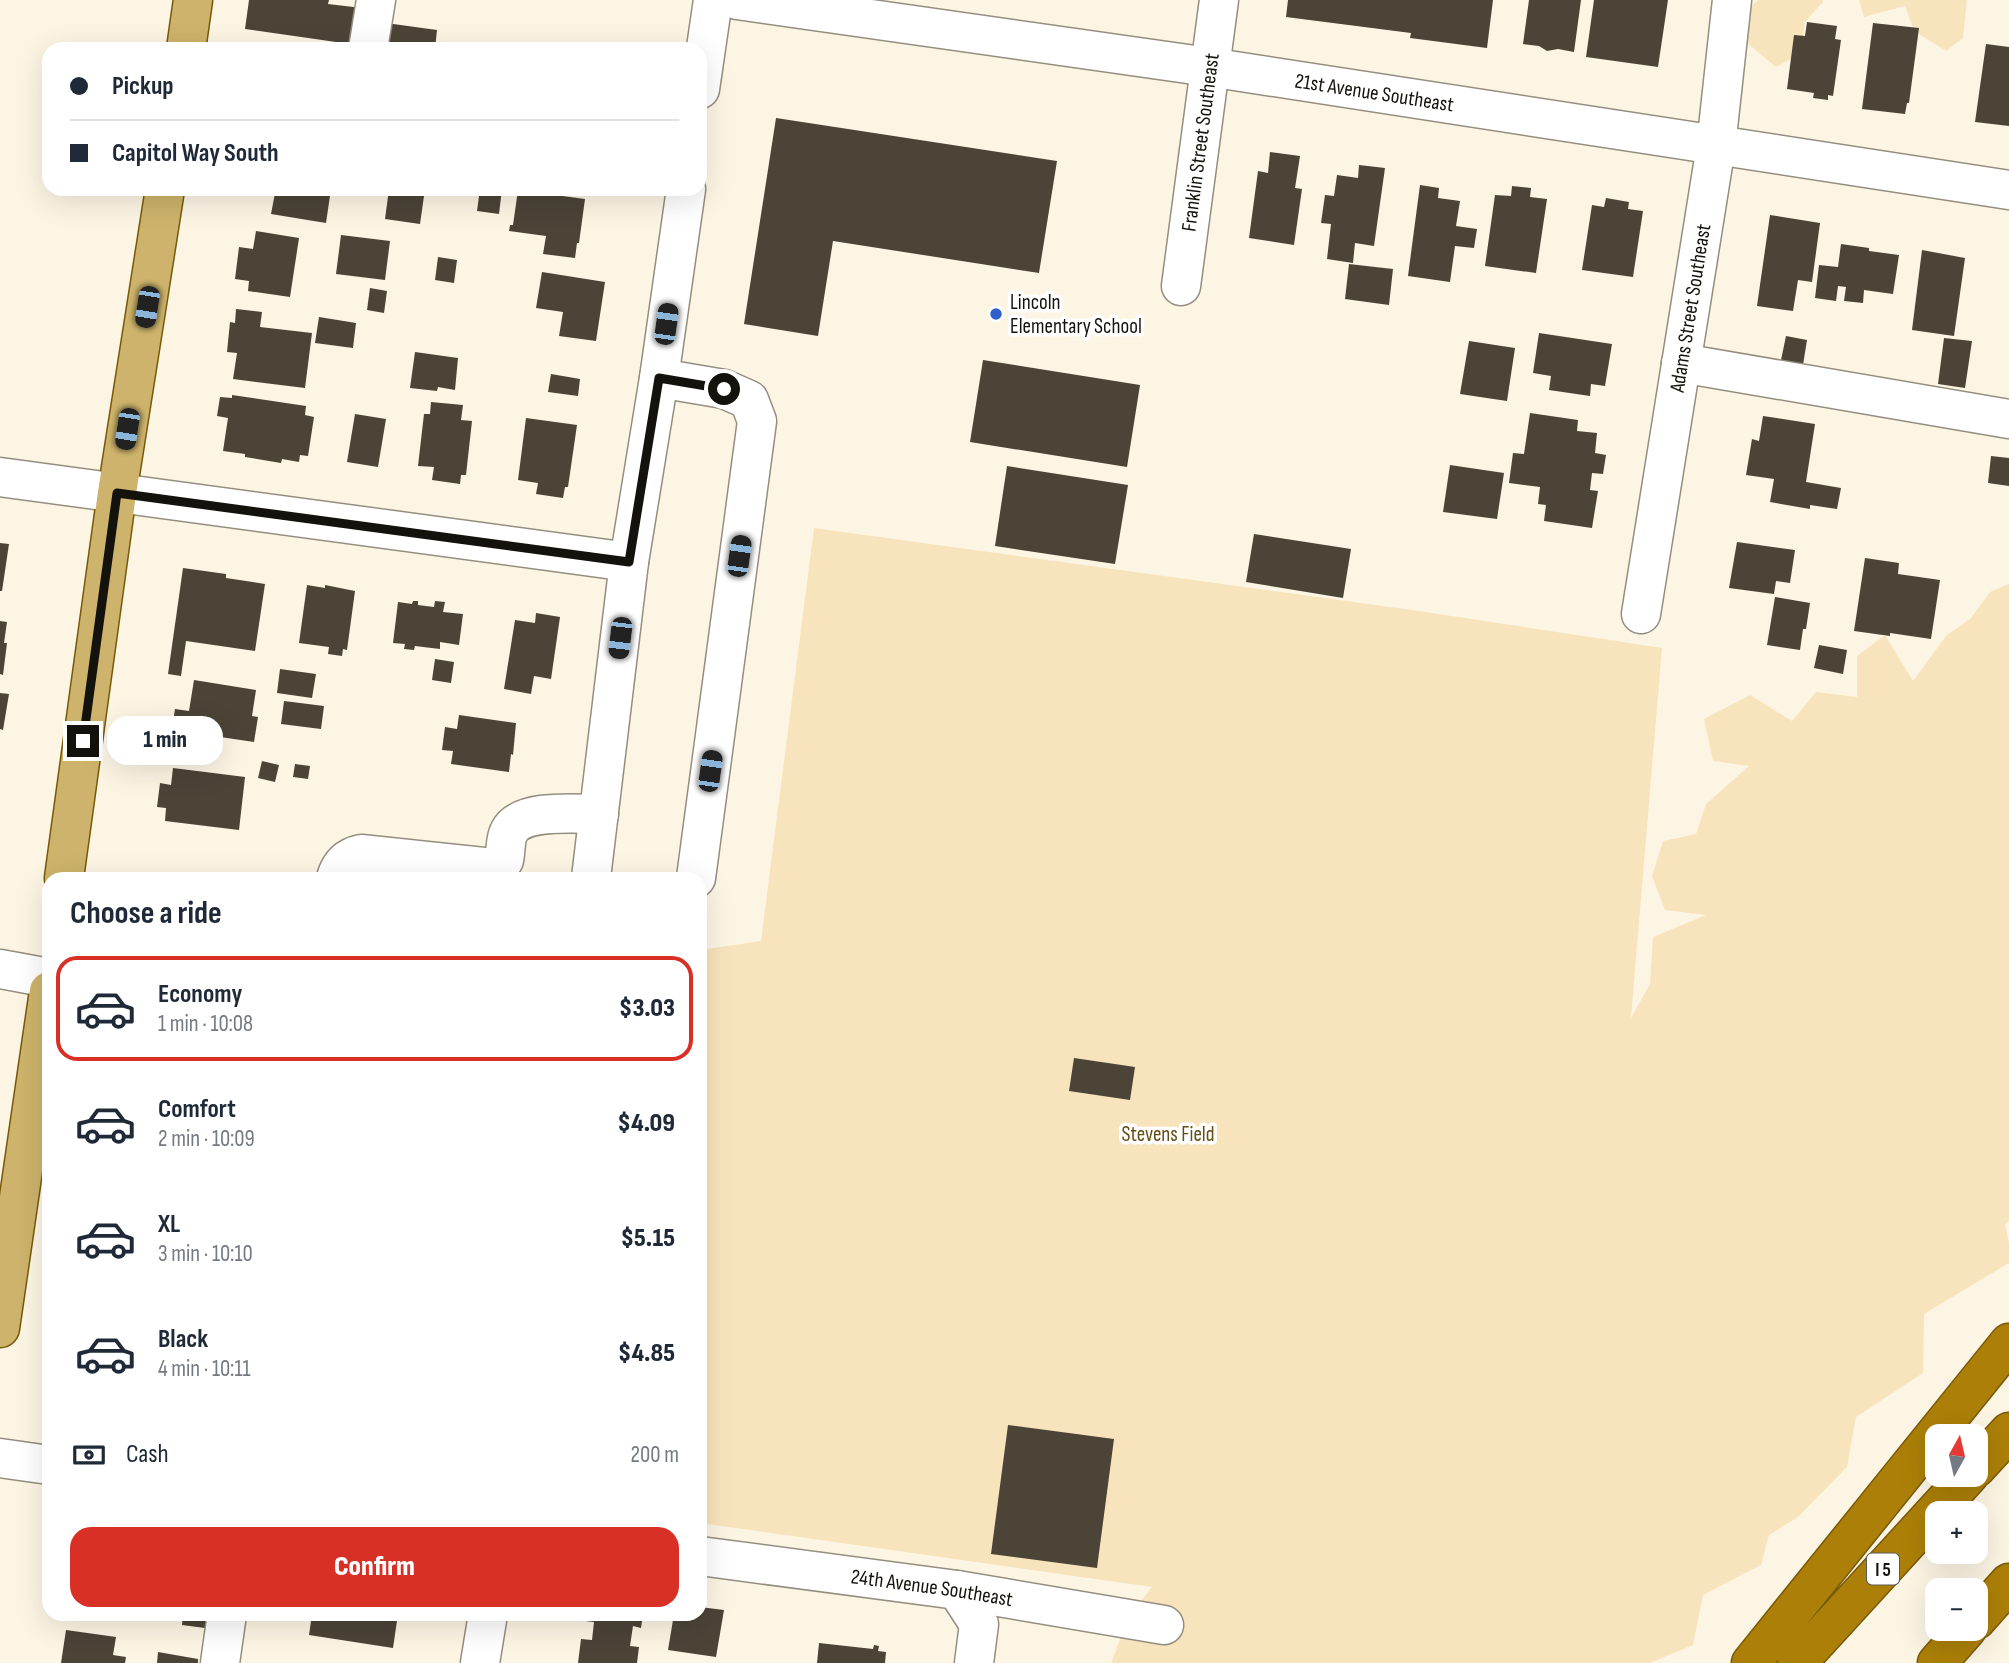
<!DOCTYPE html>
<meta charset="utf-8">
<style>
body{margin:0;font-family:"Sofia Sans Condensed",sans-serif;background:#f6f6f7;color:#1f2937;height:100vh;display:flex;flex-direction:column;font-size:26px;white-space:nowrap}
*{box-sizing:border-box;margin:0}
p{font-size:23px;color:#747a83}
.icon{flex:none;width:38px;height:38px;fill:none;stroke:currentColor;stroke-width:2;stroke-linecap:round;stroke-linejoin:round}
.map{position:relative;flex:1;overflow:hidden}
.details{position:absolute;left:42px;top:872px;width:665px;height:749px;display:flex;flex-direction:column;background:#fff;border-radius:21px;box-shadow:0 7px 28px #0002}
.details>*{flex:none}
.guide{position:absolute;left:42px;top:42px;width:665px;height:154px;border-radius:21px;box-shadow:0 7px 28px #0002;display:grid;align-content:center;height:154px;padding:0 28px;background:#fff}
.needle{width:46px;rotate:8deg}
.buttons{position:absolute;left:1925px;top:1424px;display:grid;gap:14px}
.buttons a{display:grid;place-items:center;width:63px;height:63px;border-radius:14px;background:#fff;box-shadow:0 7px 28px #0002;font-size:35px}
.end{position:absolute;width:32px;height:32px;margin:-16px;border:9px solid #14120c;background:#fff;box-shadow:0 0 0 4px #fff}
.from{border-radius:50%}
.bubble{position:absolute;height:49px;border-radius:21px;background:#fff;box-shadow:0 7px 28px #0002;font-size:23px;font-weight:800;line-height:49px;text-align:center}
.car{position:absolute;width:21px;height:42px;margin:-21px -10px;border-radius:9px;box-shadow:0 0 5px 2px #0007;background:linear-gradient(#222 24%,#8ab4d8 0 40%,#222 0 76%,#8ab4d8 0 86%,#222 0)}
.guide b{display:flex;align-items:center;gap:24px;height:66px;font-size:26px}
.guide b+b{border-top:2px solid #e0e1e3}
.guide i{width:18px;height:18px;background:#1f2937}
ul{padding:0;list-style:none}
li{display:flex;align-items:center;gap:21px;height:105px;margin:0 14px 10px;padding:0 14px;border:4px solid transparent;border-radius:21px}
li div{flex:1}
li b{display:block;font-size:26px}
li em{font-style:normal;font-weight:800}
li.current{border-color:#d93025}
li>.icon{width:63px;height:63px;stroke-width:1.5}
h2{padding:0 28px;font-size:32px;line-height:84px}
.pay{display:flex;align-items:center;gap:18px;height:77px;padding:0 28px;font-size:26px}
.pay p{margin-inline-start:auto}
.button{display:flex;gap:14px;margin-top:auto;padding:14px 28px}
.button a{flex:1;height:80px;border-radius:21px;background:#d93025;color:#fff;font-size:28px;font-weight:800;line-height:80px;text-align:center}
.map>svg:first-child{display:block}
.green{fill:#f8e4bc}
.building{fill:#4b4437}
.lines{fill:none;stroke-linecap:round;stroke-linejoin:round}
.minor-casing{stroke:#958e7f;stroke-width:41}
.major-casing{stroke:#775a09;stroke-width:41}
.highway-casing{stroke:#775a09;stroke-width:41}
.minor{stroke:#fff;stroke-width:38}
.major{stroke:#cdb36b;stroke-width:38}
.highway{stroke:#ac8008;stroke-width:38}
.route{stroke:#14120c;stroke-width:9}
.poi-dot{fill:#305ecd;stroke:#fff;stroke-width:2.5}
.labels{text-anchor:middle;stroke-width:7;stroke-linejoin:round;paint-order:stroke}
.shield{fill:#fff;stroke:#5a5955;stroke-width:2}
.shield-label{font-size:19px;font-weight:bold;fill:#14120c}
.street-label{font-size:21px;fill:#14120c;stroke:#fff}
.poi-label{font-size:21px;fill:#14120c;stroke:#fff;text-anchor:start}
.park-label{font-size:21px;fill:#654d14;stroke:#fff}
</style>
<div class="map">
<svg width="2009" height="1663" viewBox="0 0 2009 1663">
<rect width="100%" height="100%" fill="#fdf5e4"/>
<path class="green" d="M1758,0H1823V2L1805,22L1800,54L1776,67L1746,42L1741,16Z
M1859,0H1967L1963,38L1946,51L1914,31L1905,6L1864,17Z
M814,528L1412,610L1662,648L1631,1018L1650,984L1653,937L1706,915L1665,910L1652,876L1663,841L1696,834L1706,804L1749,766L1713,761L1704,719L1750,695L1792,721L1816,692L1857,697V656L1885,635L1913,681L1946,636L1971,618L1990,592L2009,584V1221L2005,1224L2009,1244V1263L1924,1314L1923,1373L1856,1417L1847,1467L1798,1517L1769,1535L1761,1565L1703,1595L1693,1645L1650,1663H1111L1121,1637L1140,1602L1152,1587L700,1523V950L761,941Z"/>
<path class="building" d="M249,0H329L328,4L362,8L357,45L245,29Z
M1288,0H1493L1487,48L1410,38L1411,33L1286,17Z
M1529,0H1581L1574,52L1558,49L1547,51L1539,46L1523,44Z
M1594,0H1668L1658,67L1586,57Z
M1807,22L1837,26L1835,39L1841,40L1833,96L1828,95V100L1813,98L1814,93L1787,89L1794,35L1805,36Z
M386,23L437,30L435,49H382Z
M1873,23L1919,28L1909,103H1907L1905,114L1862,109Z
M520,43L547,46L546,49H519Z
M1986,44L2009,47V126L1975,122Z
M776,118L1057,161L1039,273L833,241L818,336L744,324Z
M1270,152L1300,156L1295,188L1302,189L1294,245L1249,238L1258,171L1268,173Z
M1359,165L1385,168L1374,246L1355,243L1353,263L1327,259L1331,224L1321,223L1325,195L1334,196L1337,175L1358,178Z
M1420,185L1439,188L1438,198L1460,201L1456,226L1477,229L1474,248L1455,246L1450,282L1408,276Z
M1512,186L1531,188L1530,197L1547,199L1536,273L1485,266L1495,195L1511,196Z
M259,189H331L326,223L271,214L275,193L259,191Z
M389,189H425L420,224L385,219Z
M480,189H502L499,214L477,211Z
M518,190L585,199L579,243H577L575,258L543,254L546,236L509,231L510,225H513Z
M1606,198L1629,202L1628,209L1643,211L1633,277L1582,270L1592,205L1604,207Z
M1770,215L1820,223L1812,282L1798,280L1793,311L1757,306Z
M256,231L299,238L290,297L248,291L249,281L235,279L239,247L253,249Z
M341,235L390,241L385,280L336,274Z
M1841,244L1869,248V251L1899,255L1893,294L1864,290L1863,303L1844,301L1846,287L1838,286L1836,301L1815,298L1819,265L1838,267Z
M1922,250L1965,258L1954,336L1912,330Z
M438,257L457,260L454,283L435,280Z
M1349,264L1393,269L1389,305L1345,299Z
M542,272L605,282L596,341L559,336L563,312L536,308Z
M370,288L387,291L384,313L367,310Z
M236,309L262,312L260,327L312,333L305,388L233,379L237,353L227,352L230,322L235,323Z
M319,317L356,323L353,348L315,343Z
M1539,333L1612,344L1605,386L1591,384L1590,396L1549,390L1551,376L1533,373Z
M1786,336L1807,340L1803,365L1781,360Z
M1944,338L1972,341L1965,388L1938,384Z
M1469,341L1515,348L1507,401L1460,394Z
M415,352L458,358L455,390L438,387L437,391L410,388Z
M983,360L1140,385L1127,467L970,442Z
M551,374L580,379L578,396L548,392Z
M232,395L306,406L305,415L314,417L308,456L300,455L299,462L282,459L281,463L245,457V454L223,451L228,418L217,416L220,397L232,398Z
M431,402L463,405L461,420L472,421L466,475H461L460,484L432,480L434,467L418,466L424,414H430Z
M1530,413L1578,420L1577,431L1597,433L1595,453L1606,455L1603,474L1592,473L1590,490L1598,491L1592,528L1544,521L1546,505L1538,504L1540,487L1509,483L1513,453L1524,454Z
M355,414L386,419L378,467L347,462Z
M1763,416L1815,424L1806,482L1841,488L1837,509L1810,505V509L1770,502L1774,479L1746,475L1752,439L1759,441Z
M526,418L577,425L568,487H565L563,498L536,494L538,483L518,480Z
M1991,456L2009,458V486L1988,483Z
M1450,465L1504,473L1497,519L1443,512Z
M1007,466L1128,485L1115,564L995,546Z
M1254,534L1351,549L1343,598L1246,582Z
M1737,542L1795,550L1790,583L1776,581L1774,594L1729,588Z
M0,543L9,544L2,591H0Z
M1865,558L1899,563L1898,574L1940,580L1931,639L1890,633V636L1854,631Z
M183,568L226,574V578L265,584L255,651L186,641L181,676L168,674Z
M307,585L325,588V585L355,591L347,650L343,649L342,656L328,654L329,647L299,643Z
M1775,597L1810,603L1806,629H1803L1800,650L1767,645Z
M413,601H418V605L434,607L435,601L445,602L443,612L463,614L459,645L440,642V649L415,646L414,650L404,649L405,644L393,643L398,602L412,604Z
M536,613L560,617L551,679L534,676L531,694L504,689L515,620L535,623Z
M0,621L7,622L4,643H7L3,675L0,674Z
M1819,645L1847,650L1843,674L1814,668Z
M435,659L454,662L451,683L432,680Z
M280,669L316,674L312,698L277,693Z
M194,680L256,690L252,716L258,717L254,742L200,734L197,746L170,742L175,709L189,711Z
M0,693L9,694L3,730L0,729Z
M284,701L324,706L321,729L281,724Z
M459,715L516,723L513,755L511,754L509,772L451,764L453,751L442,750L445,727L457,729Z
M262,761L279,765L275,782L258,778Z
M295,764L310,766L308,779L293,777Z
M173,768L245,777L239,830L165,821L166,808L157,807L160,783L171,785Z
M1074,1058L1135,1067L1130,1100L1069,1091Z
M1008,1425L1114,1439L1097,1568L991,1554Z
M46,1570L49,1571V1594H43Z
M700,1607L724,1610L716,1657L668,1650L674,1614H700Z
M183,1614H207L205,1628L182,1625Z
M312,1614H398L393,1648L309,1635Z
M586,1614H643L641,1628L633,1626L630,1646L639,1647L637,1663H578L581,1639L592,1640L594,1622L585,1621Z
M66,1630L116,1637L113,1655L126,1657L125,1663H61Z
M819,1643L873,1649L874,1645L879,1646L878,1651L886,1652L885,1663H817Z
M158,1652L198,1659V1663H157Z"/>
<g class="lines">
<g class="minor-casing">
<g id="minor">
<path id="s1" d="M737,0L1209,67L2009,190"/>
<path d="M368,49L376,0"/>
<path d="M700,89L713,0"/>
<path id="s2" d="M1181,286L1219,0"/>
<path d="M1681,363L2009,419"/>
<path d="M659,378L724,389L749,400L757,421L696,878"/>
<path d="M0,477L629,562"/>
<path id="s3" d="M1641,614L1716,146L1732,0"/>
<path d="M336,878C340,864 347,857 361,854L493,868L504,860C506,852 505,839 509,832C520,808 577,814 599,814"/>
<path d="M591,878L629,562L659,378L686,189"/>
<path d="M0,969L49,978"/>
<path d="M0,1458L49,1465"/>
<path id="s4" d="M700,1556L957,1590L1164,1625"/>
<path d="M957,1590L979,1624L974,1663"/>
<path d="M220,1663L227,1614"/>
<path d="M480,1663L488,1614"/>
</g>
</g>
<g class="major-casing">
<path id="major" d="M186,49L193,0
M64,878L117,493L165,189
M0,1328L49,991"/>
</g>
<g class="highway-casing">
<path id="highway" d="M1976,1468L2009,1432
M1976,1620L2009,1583
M1751,1663L2009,1343
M1797,1663L1969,1475
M1937,1663L1967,1629"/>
</g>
<use href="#minor" class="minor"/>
<use href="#major" class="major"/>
<use href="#highway" class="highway"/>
</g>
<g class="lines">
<path class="route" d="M83,741L117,493L629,562L659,378L724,389"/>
</g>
<circle class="poi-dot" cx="996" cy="314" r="7"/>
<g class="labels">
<rect class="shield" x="1867" y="1553.5" width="32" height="31" rx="5"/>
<g class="shield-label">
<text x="1883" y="1576">I 5</text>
</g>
<g class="street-label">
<text dy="7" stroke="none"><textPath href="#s1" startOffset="644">21st Avenue Southeast</textPath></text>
<text dy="7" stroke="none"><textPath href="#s2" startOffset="145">Franklin Street Southeast</textPath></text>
<text dy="7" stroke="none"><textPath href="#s3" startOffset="310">Adams Street Southeast</textPath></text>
<text dy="7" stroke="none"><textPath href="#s4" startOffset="234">24th Avenue Southeast</textPath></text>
</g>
<g class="poi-label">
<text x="1010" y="309">Lincoln<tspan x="1010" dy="24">Elementary School</tspan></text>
</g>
<g class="park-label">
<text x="1168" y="1141">Stevens Field</text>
</g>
</g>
</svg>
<div class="buttons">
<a><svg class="needle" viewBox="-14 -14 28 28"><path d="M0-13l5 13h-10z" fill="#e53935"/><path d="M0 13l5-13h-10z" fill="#747a83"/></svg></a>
<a>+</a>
<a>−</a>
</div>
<i class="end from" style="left:724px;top:389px"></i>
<i class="end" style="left:83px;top:741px"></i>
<div class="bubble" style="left:107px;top:716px;width:116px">1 min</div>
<i class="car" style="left:147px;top:307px;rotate:189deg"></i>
<i class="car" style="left:666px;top:324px;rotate:8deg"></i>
<i class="car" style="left:127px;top:429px;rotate:189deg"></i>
<i class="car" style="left:739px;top:556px;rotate:8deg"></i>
<i class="car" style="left:620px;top:638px;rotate:187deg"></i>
<i class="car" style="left:710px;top:771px;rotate:8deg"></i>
<div class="guide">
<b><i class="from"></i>Pickup</b>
<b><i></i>Capitol Way South</b>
</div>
<section class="details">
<h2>Choose a ride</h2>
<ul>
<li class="current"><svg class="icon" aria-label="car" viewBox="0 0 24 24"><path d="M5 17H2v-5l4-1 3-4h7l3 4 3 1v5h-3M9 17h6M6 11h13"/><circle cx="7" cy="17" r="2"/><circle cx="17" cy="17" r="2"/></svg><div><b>Economy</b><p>1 min · 10:08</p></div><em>$3.03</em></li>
<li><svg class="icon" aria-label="car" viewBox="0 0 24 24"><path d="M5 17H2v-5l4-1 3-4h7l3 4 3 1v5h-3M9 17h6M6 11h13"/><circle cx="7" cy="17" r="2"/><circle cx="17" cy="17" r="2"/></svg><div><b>Comfort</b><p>2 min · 10:09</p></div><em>$4.09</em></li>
<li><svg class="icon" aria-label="car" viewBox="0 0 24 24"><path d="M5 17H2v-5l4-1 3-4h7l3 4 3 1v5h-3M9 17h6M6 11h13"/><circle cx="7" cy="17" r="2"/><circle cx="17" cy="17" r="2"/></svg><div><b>XL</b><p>3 min · 10:10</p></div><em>$5.15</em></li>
<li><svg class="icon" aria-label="car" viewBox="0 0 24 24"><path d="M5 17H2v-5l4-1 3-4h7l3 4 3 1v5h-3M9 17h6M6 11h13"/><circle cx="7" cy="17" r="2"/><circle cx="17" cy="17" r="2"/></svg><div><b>Black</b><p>4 min · 10:11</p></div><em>$4.85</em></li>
</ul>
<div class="pay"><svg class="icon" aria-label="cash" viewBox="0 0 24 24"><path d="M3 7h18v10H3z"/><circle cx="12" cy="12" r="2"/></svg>Cash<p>200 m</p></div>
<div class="button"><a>Confirm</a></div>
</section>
</div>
